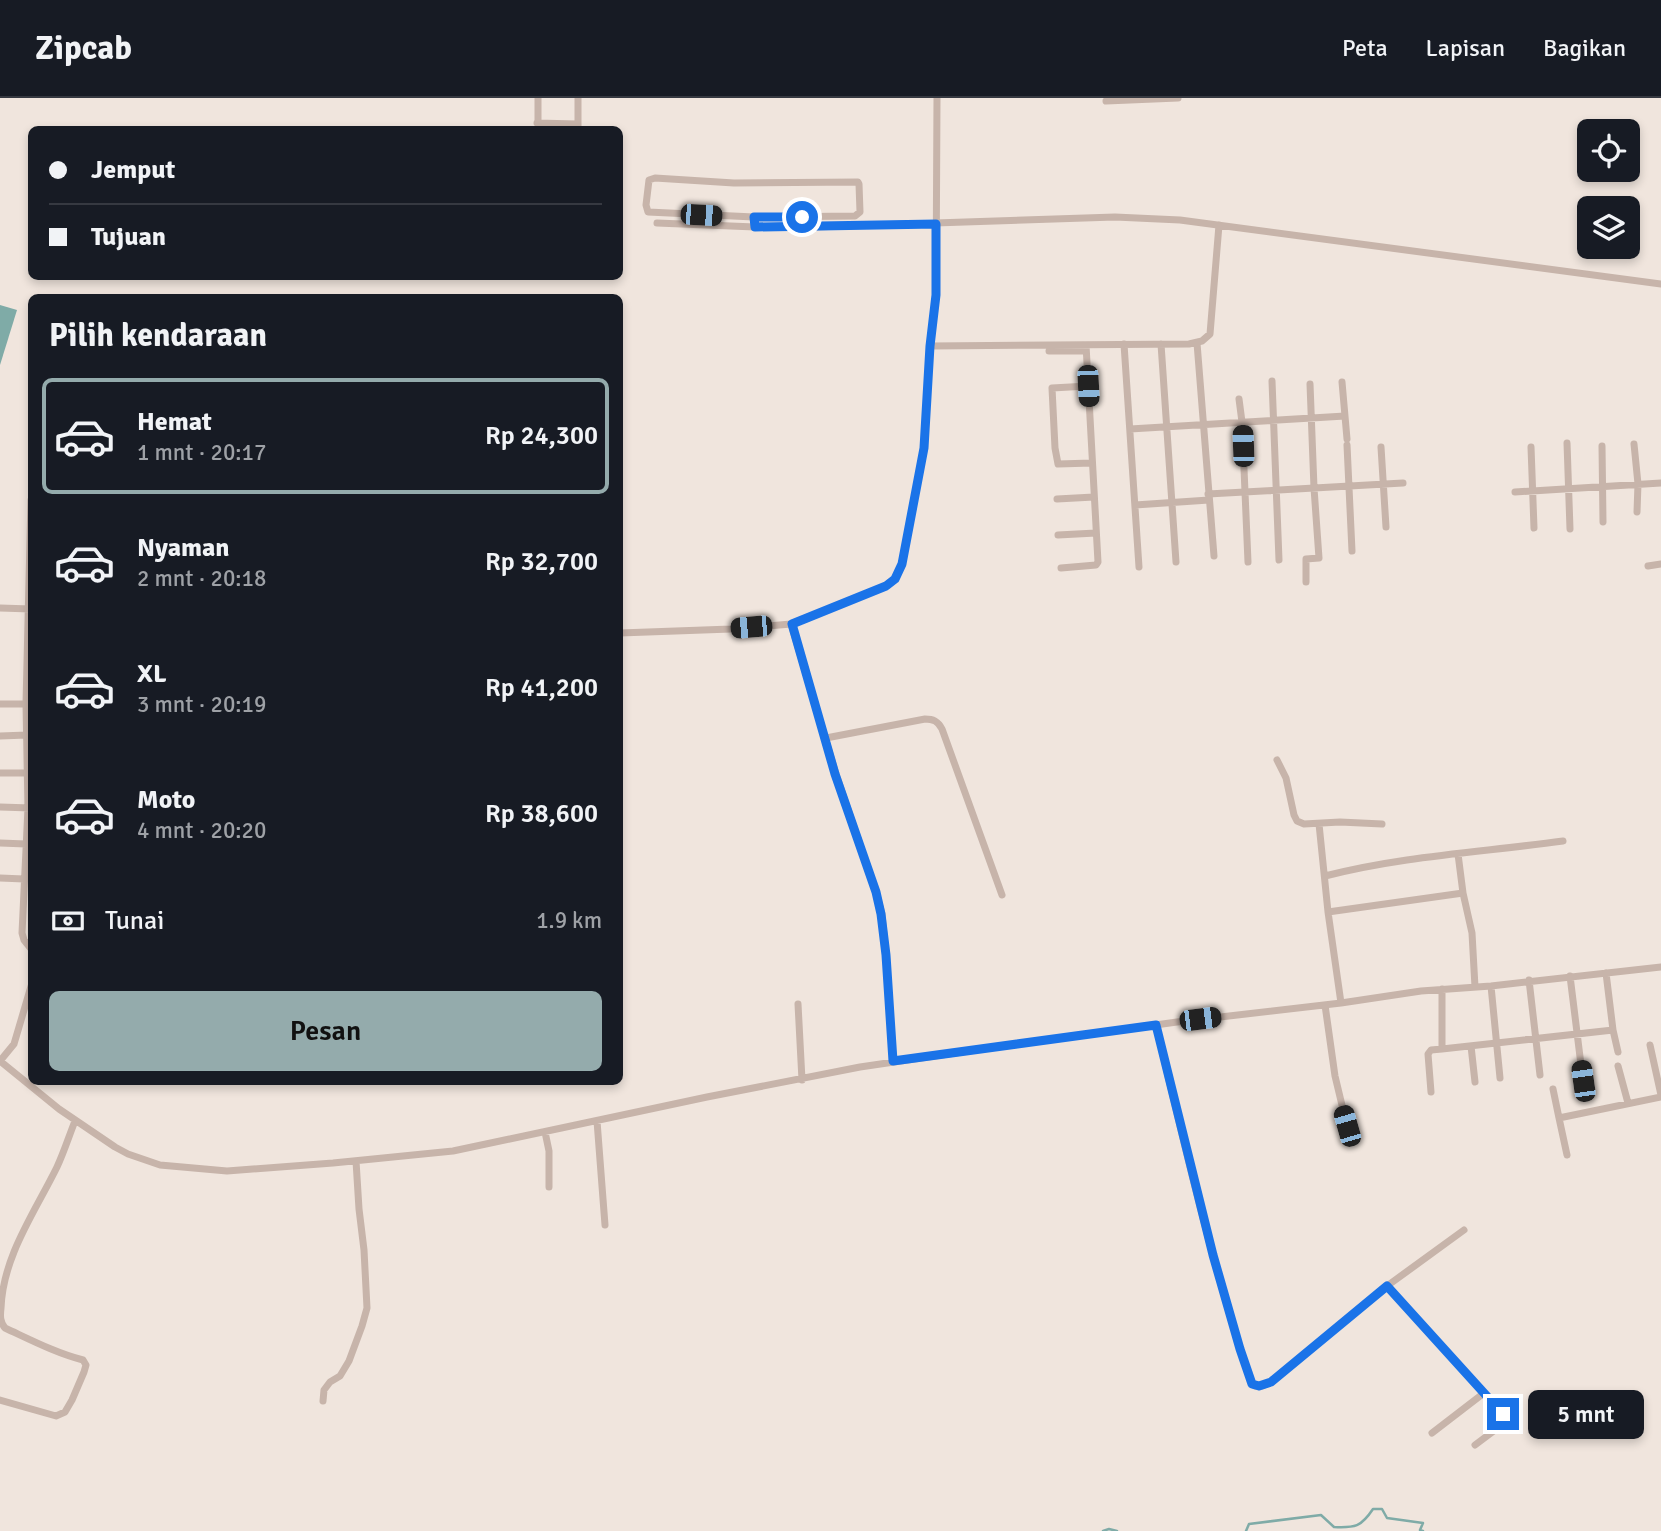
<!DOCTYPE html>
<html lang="id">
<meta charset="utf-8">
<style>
body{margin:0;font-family:Signika,sans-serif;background:#242831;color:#f1f3f6;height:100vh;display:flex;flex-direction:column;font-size:26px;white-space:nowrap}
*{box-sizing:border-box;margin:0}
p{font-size:23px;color:#9ea1a6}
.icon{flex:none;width:38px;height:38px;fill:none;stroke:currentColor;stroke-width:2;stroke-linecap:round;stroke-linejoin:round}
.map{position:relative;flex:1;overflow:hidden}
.sheet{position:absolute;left:28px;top:196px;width:595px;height:791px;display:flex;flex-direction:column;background:#171b24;border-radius:10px;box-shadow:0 4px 10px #0003}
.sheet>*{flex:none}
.guide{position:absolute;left:28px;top:28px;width:595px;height:154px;border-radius:10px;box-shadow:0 4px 10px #0003;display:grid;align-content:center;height:154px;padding:0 21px;background:#171b24}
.buttons{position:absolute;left:1577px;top:21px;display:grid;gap:14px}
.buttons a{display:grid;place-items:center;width:63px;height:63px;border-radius:10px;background:#171b24;box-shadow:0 4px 10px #0003;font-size:35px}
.end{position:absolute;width:32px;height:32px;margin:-16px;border:9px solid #1a73e8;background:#fff;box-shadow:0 0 0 4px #fff}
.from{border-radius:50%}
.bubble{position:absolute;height:49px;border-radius:10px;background:#171b24;box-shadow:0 4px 10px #0003;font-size:23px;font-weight:600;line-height:49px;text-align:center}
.car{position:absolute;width:21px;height:42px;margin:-21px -10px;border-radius:9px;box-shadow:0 0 5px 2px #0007;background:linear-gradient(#222 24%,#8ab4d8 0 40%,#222 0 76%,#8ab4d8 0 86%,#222 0)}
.guide b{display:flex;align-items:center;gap:24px;height:66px;font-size:26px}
.guide b+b{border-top:2px solid #363941}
.guide i{width:18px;height:18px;background:#f1f3f6}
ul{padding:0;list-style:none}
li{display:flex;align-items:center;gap:21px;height:116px;margin:0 14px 10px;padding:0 7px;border:4px solid transparent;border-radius:10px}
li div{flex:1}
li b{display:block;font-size:26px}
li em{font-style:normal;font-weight:600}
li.on{border-color:#94abac}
li>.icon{width:63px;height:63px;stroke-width:1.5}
h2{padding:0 21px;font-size:32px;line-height:84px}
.pay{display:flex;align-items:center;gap:18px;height:77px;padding:0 21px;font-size:26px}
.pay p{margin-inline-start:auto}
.primary-button{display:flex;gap:14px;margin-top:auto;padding:14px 21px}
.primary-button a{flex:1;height:80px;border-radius:10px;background:#94abac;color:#111;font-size:28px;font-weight:600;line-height:80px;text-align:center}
header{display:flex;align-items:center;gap:42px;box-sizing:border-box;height:98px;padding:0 35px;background:#171b24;border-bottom:2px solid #363941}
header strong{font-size:33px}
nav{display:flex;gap:38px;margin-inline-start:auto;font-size:24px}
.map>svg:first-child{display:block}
.water{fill:#7faba7}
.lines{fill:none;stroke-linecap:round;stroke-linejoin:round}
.stream{stroke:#7faba7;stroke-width:2.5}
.minor{stroke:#c7b4aa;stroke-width:7}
.route{stroke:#1a73e8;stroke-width:9}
</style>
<header>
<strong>Zipcab</strong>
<nav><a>Peta</a><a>Lapisan</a><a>Bagikan</a></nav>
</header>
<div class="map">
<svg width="1661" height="1433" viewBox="0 0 1661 1433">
<rect width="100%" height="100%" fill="#f0e5dd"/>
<path class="water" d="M0,207L17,212L0,267Z"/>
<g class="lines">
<path class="stream" d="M1103,1433L1109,1431L1117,1433
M1246,1433L1249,1426L1321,1417L1334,1429C1355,1430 1361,1429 1373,1411H1382L1387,1420L1423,1425L1420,1432L1423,1433"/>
<path class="minor" d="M1106,3L1178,0
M537,25L577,26
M538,32V0
M578,32V0
M754,119L855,118L860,114L859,86L858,84L734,85L655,80L649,82L646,107L648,114L754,119L755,129
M657,125L755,129H814L1115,119L1180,122L1661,186
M1197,245L1214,458
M1124,246L1139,469
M1161,246L1176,464
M930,248L1189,246L1202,243L1210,236L1219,127
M1049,253H1086
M1272,283L1279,462
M1342,284L1347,341
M1088,288L1052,290L1055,350L1058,366L1092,365
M1239,301L1242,324L1248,464
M1130,331L1345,318
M1567,345L1570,431
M1634,346L1638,386L1637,414
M1347,347L1352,453
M1602,348L1603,424
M1381,349L1386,429
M1531,349L1534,430
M1515,394L1661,385
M1208,396L1403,385
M1057,401L1094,399
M31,402L26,606L32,607
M1135,407L1209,402
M1058,437L1096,435
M1648,468L1661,466
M1061,470L1096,467L1098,464L1086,247
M1306,484V461L1319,460L1314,390L1310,286
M0,510L31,511
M620,535L731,531L791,526
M0,606H26L28,710L22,835L24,842L32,852
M0,638L27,637
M826,640L925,621C933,621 938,623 942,631L1002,797
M1277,662L1286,680L1294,717L1297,723L1304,726L1340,724L1382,726
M0,675H27
M0,709L31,710
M1319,726L1328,814L1341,905
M0,745L26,746
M1458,756L1463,795L1472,835L1475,889
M1325,778C1402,758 1483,754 1563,743
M0,780L24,781
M1328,814L1463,795
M1606,875L1613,932L1618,954
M1570,878L1583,983
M1529,882L1540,977
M1491,888L1500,980
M1442,891V951L1613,932
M798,906L802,982
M1325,907L1335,978L1347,1028
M1156,927C1184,1046 1212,1167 1251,1284L1255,1288H1262L1271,1284L1387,1188L1464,1132
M1650,947L1661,997
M1471,948L1475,984
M0,963L59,1011L115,1049L128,1056L160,1067L227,1073L333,1065L453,1053L707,999L860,969L1003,948L1177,924L1341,905L1421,893L1491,888L1661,869
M0,963L14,946L32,885
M893,963L886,857L882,816L876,794L836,676L791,526L886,488L895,481L902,466L924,350L930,248L936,197L937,0
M1618,968L1628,1005
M1553,991L1559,1020L1661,999
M1431,994L1428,956L1431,952L1442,951
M1559,1020L1567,1057
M597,1023L605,1127
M545,1034L549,1053V1089
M1387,1188L1503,1316L1505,1321L1503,1326L1475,1347
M0,1302L56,1318L65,1314L72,1302L84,1274L86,1267L83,1262C56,1255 31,1242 5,1230C0,1224 0,1218 1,1210C3,1158 35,1114 57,1069C64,1054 69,1038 75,1023
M323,1303L324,1292L330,1284L340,1278L349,1263L362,1228L367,1210L364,1152L359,1111L356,1063
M1432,1335L1484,1295"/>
</g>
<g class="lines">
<path class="route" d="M802,119H754L755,129L936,126V197L930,248L924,350L902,466L895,481L886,488L792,526L835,676L876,794L881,816L886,857L893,963L1156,927L1213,1157L1240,1251L1252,1286L1259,1288L1271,1284L1387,1188L1503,1316"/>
</g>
</svg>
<div class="buttons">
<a><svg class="icon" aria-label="locate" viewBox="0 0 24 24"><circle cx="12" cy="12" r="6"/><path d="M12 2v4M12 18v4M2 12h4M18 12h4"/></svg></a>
<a><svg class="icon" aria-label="layers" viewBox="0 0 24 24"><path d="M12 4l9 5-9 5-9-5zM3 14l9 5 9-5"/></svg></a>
</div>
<i class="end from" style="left:802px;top:119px"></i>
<i class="end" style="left:1503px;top:1316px"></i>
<div class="bubble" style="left:1528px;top:1292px;width:116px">5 mnt</div>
<i class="car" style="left:701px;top:117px;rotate:93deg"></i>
<i class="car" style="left:1088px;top:288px;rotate:177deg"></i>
<i class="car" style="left:1243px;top:348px;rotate:358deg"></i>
<i class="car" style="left:751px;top:529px;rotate:265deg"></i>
<i class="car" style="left:1200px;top:921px;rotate:83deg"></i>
<i class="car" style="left:1583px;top:983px;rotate:352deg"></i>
<i class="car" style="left:1347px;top:1028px;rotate:344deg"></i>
<div class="guide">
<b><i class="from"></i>Jemput</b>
<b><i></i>Tujuan</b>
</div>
<section class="sheet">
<h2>Pilih kendaraan</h2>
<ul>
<li class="on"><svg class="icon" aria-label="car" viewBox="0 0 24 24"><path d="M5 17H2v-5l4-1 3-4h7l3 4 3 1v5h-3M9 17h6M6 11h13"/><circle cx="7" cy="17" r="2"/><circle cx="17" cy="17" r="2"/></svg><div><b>Hemat</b><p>1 mnt · 20:17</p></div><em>Rp 24,300</em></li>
<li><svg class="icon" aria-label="car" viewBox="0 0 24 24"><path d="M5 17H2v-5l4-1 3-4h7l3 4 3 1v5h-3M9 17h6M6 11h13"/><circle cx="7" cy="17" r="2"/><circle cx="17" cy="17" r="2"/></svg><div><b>Nyaman</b><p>2 mnt · 20:18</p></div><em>Rp 32,700</em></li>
<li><svg class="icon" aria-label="car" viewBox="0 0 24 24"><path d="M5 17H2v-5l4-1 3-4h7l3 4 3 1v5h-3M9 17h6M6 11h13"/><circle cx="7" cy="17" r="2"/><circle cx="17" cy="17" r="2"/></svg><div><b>XL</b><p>3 mnt · 20:19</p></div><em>Rp 41,200</em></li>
<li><svg class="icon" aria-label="car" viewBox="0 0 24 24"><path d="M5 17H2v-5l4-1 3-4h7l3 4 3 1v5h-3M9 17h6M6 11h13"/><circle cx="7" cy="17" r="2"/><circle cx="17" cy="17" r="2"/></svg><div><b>Moto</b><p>4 mnt · 20:20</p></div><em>Rp 38,600</em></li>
</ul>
<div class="pay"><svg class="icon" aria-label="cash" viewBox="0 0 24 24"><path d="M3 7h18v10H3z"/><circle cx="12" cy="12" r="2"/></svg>Tunai<p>1.9 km</p></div>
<div class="primary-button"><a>Pesan</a></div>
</section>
</div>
